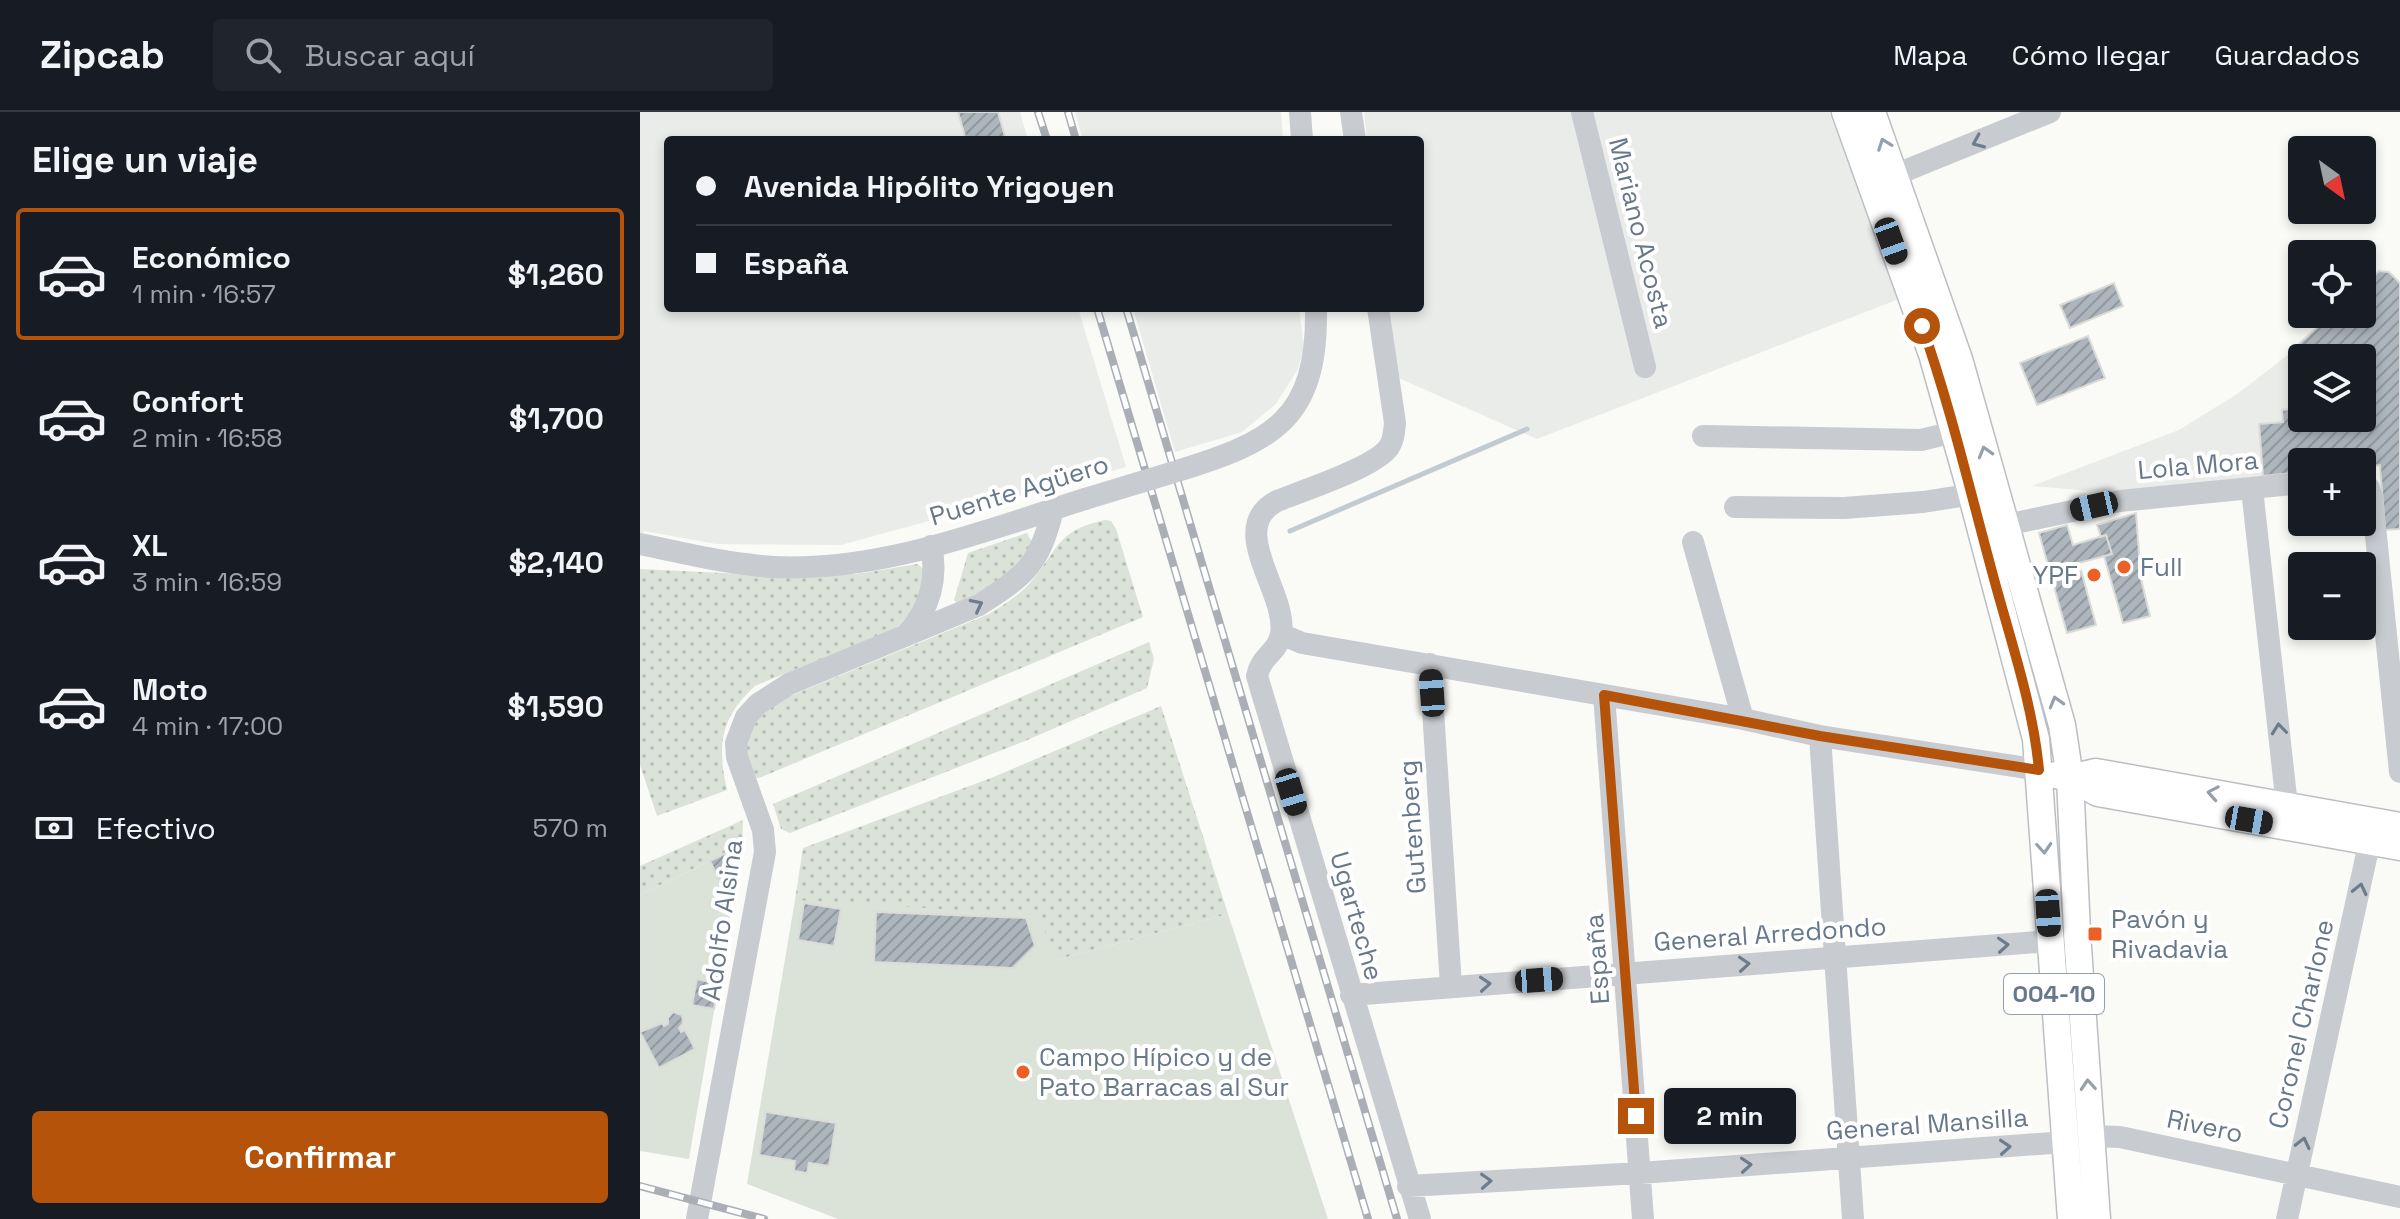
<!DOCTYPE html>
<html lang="es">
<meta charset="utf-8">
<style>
body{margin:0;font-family:"Space Grotesk",sans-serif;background:#20242c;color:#f1f3f6;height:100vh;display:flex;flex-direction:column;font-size:30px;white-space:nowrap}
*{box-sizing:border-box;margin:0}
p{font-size:26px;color:#9ea1a6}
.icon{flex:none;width:44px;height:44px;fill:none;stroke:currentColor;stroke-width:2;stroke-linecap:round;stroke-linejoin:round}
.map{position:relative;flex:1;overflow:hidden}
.sheet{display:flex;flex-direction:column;background:#171b24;width:640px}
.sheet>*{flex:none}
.top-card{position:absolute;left:24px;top:24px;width:760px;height:176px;border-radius:8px;box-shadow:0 4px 12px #0003;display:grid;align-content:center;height:176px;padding:0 32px;background:#171b24}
.needle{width:52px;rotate:147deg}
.fabs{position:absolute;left:1648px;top:24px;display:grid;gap:16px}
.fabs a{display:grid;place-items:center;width:88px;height:88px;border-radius:8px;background:#171b24;box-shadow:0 4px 12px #0003;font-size:40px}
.end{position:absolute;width:36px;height:36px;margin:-18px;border:10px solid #b45309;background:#fff;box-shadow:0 0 0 4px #fff}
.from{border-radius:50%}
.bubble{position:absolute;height:56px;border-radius:8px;background:#171b24;box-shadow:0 4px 12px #0003;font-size:26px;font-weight:800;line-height:56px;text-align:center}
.car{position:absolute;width:24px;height:48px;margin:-24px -12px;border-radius:10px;box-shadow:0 0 6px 2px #0007;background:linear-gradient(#222 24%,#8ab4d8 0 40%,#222 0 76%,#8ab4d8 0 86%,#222 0)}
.top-card b{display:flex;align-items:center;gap:28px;height:76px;font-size:30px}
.top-card b+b{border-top:2px solid #363941}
.top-card i{width:20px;height:20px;background:#f1f3f6}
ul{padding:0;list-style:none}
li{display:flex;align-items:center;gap:24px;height:132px;margin:0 16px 12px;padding:0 16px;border:4px solid transparent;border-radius:8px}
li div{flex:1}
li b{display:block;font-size:30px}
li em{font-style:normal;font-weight:800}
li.on{border-color:#b45309}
li>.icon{width:72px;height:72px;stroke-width:1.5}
h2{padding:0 32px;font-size:36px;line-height:96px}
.pay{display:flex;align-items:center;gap:20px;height:88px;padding:0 32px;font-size:30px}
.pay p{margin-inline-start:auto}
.cta{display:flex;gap:16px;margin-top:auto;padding:16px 32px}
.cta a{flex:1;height:92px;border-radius:8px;background:#b45309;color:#fff;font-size:32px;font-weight:800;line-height:92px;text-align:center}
header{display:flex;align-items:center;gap:48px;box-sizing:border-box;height:112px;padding:0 40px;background:#171b24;border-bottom:2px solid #363941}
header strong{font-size:38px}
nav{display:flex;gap:44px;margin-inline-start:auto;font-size:28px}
.search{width:560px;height:72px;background:#20242c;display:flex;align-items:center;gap:20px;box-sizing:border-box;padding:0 28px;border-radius:8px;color:#9ea1a6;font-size:30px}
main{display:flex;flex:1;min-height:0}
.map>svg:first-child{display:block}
.built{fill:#eaecea;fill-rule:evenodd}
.grass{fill:url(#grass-dots)}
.green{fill:#dbe2d8}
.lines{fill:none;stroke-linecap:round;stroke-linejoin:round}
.stream{stroke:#c2cbd1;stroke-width:5}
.building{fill:url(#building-hatch);stroke:#dbdcd9;stroke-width:2}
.major-casing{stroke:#bbbfc3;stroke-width:29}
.minor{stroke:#c8cbcf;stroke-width:22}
.major{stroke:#fff;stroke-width:26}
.rail-casing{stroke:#aaafb6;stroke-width:8}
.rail{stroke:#fff;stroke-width:5;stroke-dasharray:15;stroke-linecap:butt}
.minor-bridge{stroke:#c8cbcf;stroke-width:22}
.oneway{stroke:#6c7c8d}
.oneway2{stroke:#95a0ad}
.route{stroke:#b45309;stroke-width:10}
.poi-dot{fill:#ec6025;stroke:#fff;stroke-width:3}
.labels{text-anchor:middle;stroke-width:8;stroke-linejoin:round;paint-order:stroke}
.shield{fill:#fff;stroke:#95a0ad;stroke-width:2}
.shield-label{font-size:24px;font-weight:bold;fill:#67788a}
.street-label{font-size:26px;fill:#67788a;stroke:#fff}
.poi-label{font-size:26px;fill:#67788a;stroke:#fff;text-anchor:start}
</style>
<header>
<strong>Zipcab</strong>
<div class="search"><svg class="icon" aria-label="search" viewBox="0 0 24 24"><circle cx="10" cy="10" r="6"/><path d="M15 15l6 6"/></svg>Buscar aquí</div>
<nav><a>Mapa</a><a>Cómo llegar</a><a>Guardados</a></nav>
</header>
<main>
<section class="sheet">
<h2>Elige un viaje</h2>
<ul>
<li class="on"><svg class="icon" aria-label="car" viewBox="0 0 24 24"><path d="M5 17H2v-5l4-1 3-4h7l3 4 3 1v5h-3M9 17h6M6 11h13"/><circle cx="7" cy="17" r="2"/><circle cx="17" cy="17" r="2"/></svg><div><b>Económico</b><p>1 min · 16:57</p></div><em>$1,260</em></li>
<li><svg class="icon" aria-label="car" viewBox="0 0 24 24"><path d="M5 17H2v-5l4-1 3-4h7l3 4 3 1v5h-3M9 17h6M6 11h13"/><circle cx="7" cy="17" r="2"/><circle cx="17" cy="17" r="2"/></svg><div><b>Confort</b><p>2 min · 16:58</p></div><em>$1,700</em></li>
<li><svg class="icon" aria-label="car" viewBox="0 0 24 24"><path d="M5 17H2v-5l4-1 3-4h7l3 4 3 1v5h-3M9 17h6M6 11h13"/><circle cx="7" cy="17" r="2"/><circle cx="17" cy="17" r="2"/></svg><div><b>XL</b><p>3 min · 16:59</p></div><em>$2,140</em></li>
<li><svg class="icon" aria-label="car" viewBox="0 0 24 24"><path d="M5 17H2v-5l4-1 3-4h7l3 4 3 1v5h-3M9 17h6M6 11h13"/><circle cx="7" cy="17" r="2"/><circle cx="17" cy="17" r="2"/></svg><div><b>Moto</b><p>4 min · 17:00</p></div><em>$1,590</em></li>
</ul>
<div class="pay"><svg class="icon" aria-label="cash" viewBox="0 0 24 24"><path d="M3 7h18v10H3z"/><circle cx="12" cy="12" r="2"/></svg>Efectivo<p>570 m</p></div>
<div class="cta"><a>Confirmar</a></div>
</section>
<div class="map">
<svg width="1760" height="1107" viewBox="0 0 1760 1107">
<defs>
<pattern id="grass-dots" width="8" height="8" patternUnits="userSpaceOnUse" patternTransform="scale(2)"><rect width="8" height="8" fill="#dbe2d8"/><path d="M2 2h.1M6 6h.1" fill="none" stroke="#b5bcb5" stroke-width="1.8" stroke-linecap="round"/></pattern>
<pattern id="building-hatch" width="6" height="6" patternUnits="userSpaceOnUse" patternTransform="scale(2)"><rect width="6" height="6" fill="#adb6bc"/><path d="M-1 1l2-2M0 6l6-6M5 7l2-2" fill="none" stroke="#91999f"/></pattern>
</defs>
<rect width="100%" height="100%" fill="#fafaf7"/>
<path class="built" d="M0,0H380L388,28H28V196H438L486,355L201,433L76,432L4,419L0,427Z
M435,0H641L643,28H443Z
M724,0H1189L1259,187L897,327L754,264L747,196H780V28H727Z
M1739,159L1749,160L1760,171V417L1745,418L1740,354L1722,355V350H1662V360L1463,380L1392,374L1539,318L1597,282L1644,246L1692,202H1722V175ZM1662,246H1722V306H1662Z
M493,196H659L664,234L658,257L636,292L602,320L535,340Z"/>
<path class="grass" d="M465,408L471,409L476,417L503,505L119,666L111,665C97,625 110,614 138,589L349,502C364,493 378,484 390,471C419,438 415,419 465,408Z
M387,421L392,430C372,462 351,477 317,491L314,488L328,441Z
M277,452L284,457L285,463L274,497L256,516L115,574C80,606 77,634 87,678L17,704L0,653V457L124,463L217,462Z
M509,530L514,547L507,576L385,629L150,721L141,717L133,692Z
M521,594L588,802L416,848L155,788L163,736L351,666Z
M103,708L102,733L0,783V754Z"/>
<path class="green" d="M102,733L49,1047L0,1039V783Z
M155,788L399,803L416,848L588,802L688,1107H198L107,1072Z"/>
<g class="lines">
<path class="stream" d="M650,419L887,317"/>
</g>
<path class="building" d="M318,0H358L366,28H326Z
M1739,159L1749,160L1760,171V417L1745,418L1740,353L1722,355V350H1662V360L1623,364L1619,312L1643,310L1642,298L1662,296V306H1722V246H1662V261L1659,232L1692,202H1722V175Z
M1474,171L1483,194L1430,216L1420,193Z
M1448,224L1465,266L1397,293L1380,251Z
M1496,401L1501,467L1510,504L1483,511L1464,444L1472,442L1466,423L1461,425L1457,413Z
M1427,413L1433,433L1466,423L1472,442L1439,451L1456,513L1427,521L1399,421Z
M102,733L95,779L84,778L70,749Z
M164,791L201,797L194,834L158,828Z
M236,800L386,806L395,834L373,856L234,850Z
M71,859L81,861L74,897L52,893L57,867L69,870Z
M33,900L42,903L43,911L39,916L41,920L45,918L55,937L19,956L0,920L22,911L24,914L28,912V906Z
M126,1000L196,1011L189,1054L169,1051L167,1061L154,1059L155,1049L119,1043Z"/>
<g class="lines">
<g class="major-casing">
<path id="major" d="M1205,0L1292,242L1329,373L1396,627L1431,1107
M1232,0L1319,247L1422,613L1430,666L1437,821L1457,1107
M1416,663L1430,666L1458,681L1760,735
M1430,666L1456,660L1760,714"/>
</g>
<path class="minor" d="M660,0L662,28
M711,0L715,28
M942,0L1005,255
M1240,69L1410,0
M738,196L755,311C754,319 754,328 749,335C736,355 662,379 637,389C585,417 648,480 641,522C637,542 622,542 617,564L780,1107
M1063,324L1281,328L1314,320
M534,360C632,330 678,309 676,196
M1722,369L1729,376L1732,385L1760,660
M1612,377L1647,694
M1095,395L1204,396L1283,390L1346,380
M1366,413L1480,389L1662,371
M1053,430L1103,607
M0,432C44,441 88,452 133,455C241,460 344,419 445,387
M267,521C290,498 298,465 291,434
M641,522L662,531L1103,607L1180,624L1399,658
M790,552L811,874
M964,583L1003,1107
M1180,624L1213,1107
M711,883L1410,829
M1452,1024L1480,1025L1760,1085
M768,1074L1000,1061L1426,1030
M57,1107L125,740L123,718L97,645L96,631L106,605L118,592L149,572L339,493C385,464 400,452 413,397
M1647,1107L1733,714"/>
<use href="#major" class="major"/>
<g class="rail-casing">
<path id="rail" d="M398,0L407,28
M428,0L436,28
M457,196L728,1107
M486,196L757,1107
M0,1074L124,1107"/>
</g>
<use href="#rail" class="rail"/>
<path class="minor-bridge" d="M445,387L534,360"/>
</g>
<defs><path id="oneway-chevron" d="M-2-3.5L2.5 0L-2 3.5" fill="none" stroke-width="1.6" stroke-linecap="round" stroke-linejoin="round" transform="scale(2)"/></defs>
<g class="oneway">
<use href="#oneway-chevron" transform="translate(1338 30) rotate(157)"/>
<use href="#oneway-chevron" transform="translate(337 493) rotate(-27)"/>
<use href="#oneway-chevron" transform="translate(1639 617) rotate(-96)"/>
<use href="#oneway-chevron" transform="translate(1720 777) rotate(-77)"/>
<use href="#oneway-chevron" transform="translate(1363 833) rotate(-4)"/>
<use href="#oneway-chevron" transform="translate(1104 852) rotate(-4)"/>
<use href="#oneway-chevron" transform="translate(845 872) rotate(-4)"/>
<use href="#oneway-chevron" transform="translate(1663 1031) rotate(-77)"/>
<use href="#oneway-chevron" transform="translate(1365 1035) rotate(-4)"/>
<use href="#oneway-chevron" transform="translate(1106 1053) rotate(-4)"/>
<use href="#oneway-chevron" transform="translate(846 1069) rotate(-3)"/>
</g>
<g class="oneway2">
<use href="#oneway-chevron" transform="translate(1244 32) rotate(-110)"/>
<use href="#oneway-chevron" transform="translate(1345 340) rotate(-106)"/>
<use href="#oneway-chevron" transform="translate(1416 590) rotate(-106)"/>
<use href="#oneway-chevron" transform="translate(1573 681) rotate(-170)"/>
<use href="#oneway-chevron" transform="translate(1404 736) rotate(86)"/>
<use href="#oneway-chevron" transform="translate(1448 973) rotate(-94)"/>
</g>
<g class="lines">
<path class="route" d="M996,1004L964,583L1180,624L1399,658C1393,593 1371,530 1354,467C1331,383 1311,296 1282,214"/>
</g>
<g class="poi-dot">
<circle cx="1484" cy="455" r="8"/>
<circle cx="1454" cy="463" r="8"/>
<rect x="1447" y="814" width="16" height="16" rx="4"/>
<circle cx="383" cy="960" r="8"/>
</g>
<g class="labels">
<rect class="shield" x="1364" y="862" width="100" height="40" rx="6"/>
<g class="shield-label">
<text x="1414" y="890">004-10</text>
</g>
<g class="street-label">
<text transform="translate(1001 121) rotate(76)" y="9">Mariano Acosta</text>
<text transform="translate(1558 353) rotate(-5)" y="9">Lola Mora</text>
<text transform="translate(379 378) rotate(-17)" y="9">Puente Agüero</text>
<text transform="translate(772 715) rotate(-94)" y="9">Gutenberg</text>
<text transform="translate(717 804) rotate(74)" y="9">Ugarteche</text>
<text transform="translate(82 808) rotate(-82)" y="9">Adolfo Alsina</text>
<text transform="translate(1130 822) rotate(-4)" y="9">General Arredondo</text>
<text transform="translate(957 847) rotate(-94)" y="9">España</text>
<text transform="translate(1661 912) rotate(-77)" y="9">Coronel Charlone</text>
<text transform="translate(1287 1012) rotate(-4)" y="9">General Mansilla</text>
<text transform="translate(1565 1014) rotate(12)" y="9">Rivero</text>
</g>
<g class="poi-label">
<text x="1500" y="464">Full</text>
<text x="1438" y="472" text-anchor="end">YPF</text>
<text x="1471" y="816">Pavón y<tspan x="1471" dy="30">Rivadavia</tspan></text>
<text x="399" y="954">Campo Hípico y de<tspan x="399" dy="30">Pato Barracas al Sur</tspan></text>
</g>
</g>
</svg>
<div class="fabs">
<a><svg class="needle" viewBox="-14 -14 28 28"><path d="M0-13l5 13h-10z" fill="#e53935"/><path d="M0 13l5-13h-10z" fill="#9ea1a6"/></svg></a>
<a><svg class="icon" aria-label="locate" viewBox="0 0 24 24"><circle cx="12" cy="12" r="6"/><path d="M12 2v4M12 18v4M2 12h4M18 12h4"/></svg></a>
<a><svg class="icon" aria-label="layers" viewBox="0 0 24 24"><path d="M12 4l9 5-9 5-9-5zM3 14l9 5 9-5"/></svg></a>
<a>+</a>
<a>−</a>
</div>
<i class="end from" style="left:1282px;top:214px"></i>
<i class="end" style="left:996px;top:1004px"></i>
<div class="bubble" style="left:1024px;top:976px;width:132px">2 min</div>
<i class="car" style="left:1251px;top:129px;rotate:160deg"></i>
<i class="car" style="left:1454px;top:394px;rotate:257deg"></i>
<i class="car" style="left:792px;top:581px;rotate:356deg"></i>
<i class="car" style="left:651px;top:680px;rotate:163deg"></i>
<i class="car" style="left:1609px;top:708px;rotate:100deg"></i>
<i class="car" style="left:1408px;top:801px;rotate:176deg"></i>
<i class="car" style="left:899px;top:868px;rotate:86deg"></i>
<div class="top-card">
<b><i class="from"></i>Avenida Hipólito Yrigoyen</b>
<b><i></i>España</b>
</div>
</div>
</main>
